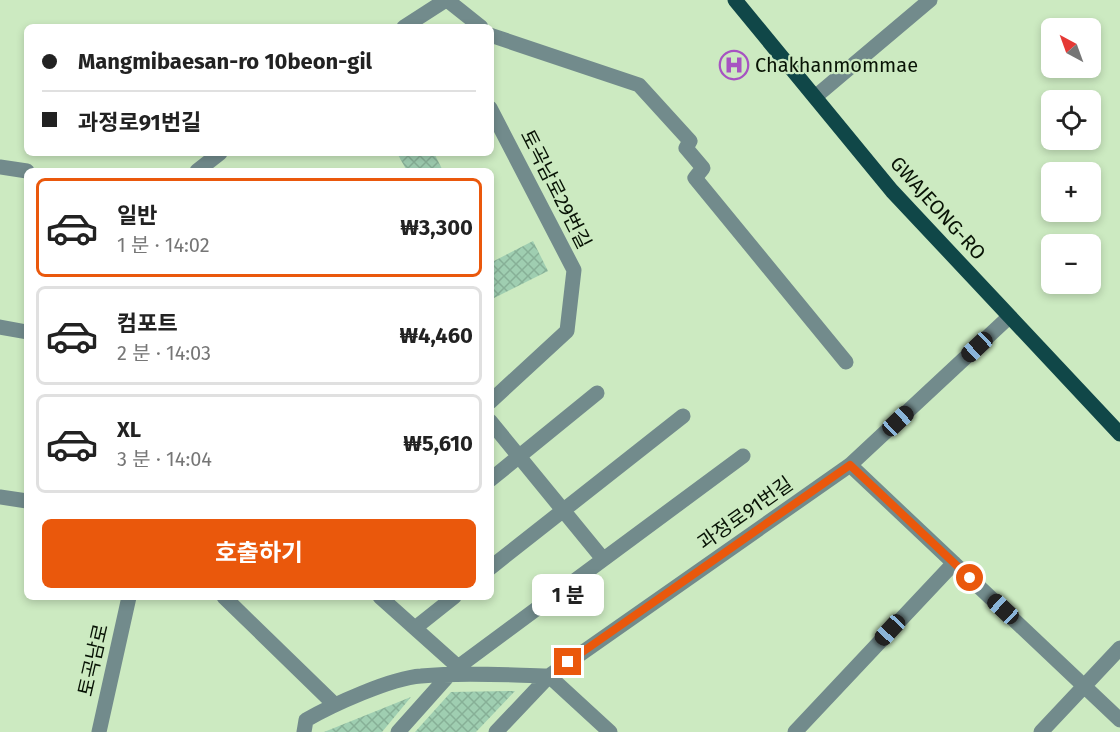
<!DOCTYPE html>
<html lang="ko">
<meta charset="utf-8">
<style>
body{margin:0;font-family:"Fira Sans","Noto Sans KR",sans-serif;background:#f6f6f6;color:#222;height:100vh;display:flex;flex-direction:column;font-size:22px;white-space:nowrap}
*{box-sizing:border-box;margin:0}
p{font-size:20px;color:#767676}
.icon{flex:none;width:33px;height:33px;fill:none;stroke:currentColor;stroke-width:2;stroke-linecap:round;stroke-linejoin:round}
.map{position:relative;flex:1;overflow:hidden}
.panel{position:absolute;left:24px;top:168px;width:470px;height:432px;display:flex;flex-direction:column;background:#fff;border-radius:9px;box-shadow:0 3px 9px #0003}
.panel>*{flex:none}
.top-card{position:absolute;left:24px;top:24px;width:470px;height:132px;border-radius:9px;box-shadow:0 3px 9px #0003;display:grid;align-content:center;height:132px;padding:0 18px;background:#fff}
.needle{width:39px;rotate:319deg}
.buttons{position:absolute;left:1041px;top:18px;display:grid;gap:12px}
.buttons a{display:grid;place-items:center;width:60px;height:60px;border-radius:9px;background:#fff;box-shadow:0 3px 9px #0003;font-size:30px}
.end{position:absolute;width:27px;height:27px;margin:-14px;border:8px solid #ea580c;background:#fff;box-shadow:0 0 0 3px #fff}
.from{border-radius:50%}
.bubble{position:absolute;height:42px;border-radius:9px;background:#fff;box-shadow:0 3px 9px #0003;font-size:20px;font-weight:700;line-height:42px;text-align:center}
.car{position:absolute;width:18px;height:36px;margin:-18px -9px;border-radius:8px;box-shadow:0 0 4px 2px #0007;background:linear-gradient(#222 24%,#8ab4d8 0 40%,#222 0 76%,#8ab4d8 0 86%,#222 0)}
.top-card b{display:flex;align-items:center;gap:21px;height:57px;font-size:22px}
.top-card b+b{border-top:2px solid #e0e0e0}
.top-card i{width:15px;height:15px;background:#222}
ul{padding:10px 0 0;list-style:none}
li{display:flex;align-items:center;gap:18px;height:99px;margin:0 12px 9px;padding:0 6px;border:3px solid #e0e0e0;border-radius:9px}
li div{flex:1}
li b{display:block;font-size:22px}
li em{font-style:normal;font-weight:700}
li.active{border-color:#ea580c}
li>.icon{width:54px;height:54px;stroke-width:1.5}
.primary-button{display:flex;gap:12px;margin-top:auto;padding:12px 18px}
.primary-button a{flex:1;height:69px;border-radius:9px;background:#ea580c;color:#fff;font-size:24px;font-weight:700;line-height:69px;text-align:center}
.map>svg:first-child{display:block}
.building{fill:url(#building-cross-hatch)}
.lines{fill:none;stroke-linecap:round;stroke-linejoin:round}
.minor{stroke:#728b8c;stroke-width:15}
.major{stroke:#104748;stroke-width:15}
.route{stroke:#ea580c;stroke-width:8}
.labels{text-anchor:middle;stroke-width:4.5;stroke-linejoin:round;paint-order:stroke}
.poi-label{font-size:20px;fill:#081305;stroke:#cceac1;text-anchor:start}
.street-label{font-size:20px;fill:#081305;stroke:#cceac1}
</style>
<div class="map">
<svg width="1120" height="732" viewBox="0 0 1120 732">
<defs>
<pattern id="building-cross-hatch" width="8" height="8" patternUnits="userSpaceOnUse" patternTransform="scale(1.5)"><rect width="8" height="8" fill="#9fceb1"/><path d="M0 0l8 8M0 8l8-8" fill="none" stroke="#87b097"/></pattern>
</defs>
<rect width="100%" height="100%" fill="#cceac1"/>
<path class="building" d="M397,153H434L443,171H407Z
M533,241L548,271L490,300V263Z
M515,691L476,732H415L451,692Z
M411,697L382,732H324Z"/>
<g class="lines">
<path class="minor" d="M447,0L481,27
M404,27L446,0
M490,35L639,85L690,141L686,148L703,168L695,178L846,362
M815,97L930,0
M490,108L574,270L567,331L490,402
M0,167L27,171
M197,171L220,153
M0,327L27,332
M490,421L603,559
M850,465L1120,720
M490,480L597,393
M0,497L27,501
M490,568L683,416
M224,597L334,704
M380,597L465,673
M415,628L454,597
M458,667L743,456
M99,732L129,597
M304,732L306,720C332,705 391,678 421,676C463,672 507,675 549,676L610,732
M398,732L448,676
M496,732L549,676L850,465L1009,317
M795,732L954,563
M1041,732L1120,648"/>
<path class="major" d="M735,0L892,191L1120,434"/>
</g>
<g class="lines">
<path class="route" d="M568,662L850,465L970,578"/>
</g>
<defs>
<g id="hospital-ring" transform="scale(1.5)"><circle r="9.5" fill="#cceac1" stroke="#a753c2" stroke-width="1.5"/><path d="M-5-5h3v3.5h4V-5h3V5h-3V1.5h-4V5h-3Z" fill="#a753c2"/></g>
</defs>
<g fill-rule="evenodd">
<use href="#hospital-ring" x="734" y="65"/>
</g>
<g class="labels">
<g class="poi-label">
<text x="755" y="72">Chakhanmommae</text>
</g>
<g class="street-label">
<text transform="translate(556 189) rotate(63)" y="7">토곡남로29번길</text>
<text transform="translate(938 208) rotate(48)" y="7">GWAJEONG-RO</text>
<text transform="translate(745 513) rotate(-35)" y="7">과정로91번길</text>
<text transform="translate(93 660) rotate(-77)" y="7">토곡남로</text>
</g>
</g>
</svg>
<div class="buttons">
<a><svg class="needle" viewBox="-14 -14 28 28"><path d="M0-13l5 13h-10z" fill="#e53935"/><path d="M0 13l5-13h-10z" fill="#767676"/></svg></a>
<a><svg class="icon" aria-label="locate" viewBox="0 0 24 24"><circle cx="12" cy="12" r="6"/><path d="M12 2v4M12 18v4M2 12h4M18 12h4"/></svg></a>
<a>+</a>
<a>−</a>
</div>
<i class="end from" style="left:970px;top:578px"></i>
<i class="end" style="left:568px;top:662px"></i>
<div class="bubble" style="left:532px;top:574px;width:72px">1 분</div>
<i class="car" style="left:977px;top:347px;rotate:227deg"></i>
<i class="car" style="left:898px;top:421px;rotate:47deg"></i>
<i class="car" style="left:1003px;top:609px;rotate:313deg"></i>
<i class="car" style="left:890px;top:630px;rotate:223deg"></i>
<div class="top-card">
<b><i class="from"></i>Mangmibaesan-ro 10beon-gil</b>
<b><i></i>과정로91번길</b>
</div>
<section class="panel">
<ul>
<li class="active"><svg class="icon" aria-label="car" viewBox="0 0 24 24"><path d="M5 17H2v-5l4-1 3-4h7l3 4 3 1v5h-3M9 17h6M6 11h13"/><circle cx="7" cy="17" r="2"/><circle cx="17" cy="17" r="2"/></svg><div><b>일반</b><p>1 분 · 14:02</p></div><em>₩3,300</em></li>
<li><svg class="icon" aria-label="car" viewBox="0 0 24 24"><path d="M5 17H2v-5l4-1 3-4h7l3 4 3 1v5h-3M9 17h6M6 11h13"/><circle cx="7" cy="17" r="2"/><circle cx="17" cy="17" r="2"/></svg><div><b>컴포트</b><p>2 분 · 14:03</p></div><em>₩4,460</em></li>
<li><svg class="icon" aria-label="car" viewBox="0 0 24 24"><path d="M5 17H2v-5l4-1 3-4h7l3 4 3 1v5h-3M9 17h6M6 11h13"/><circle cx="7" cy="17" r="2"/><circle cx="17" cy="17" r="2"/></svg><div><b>XL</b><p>3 분 · 14:04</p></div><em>₩5,610</em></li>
</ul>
<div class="primary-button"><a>호출하기</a></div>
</section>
</div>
